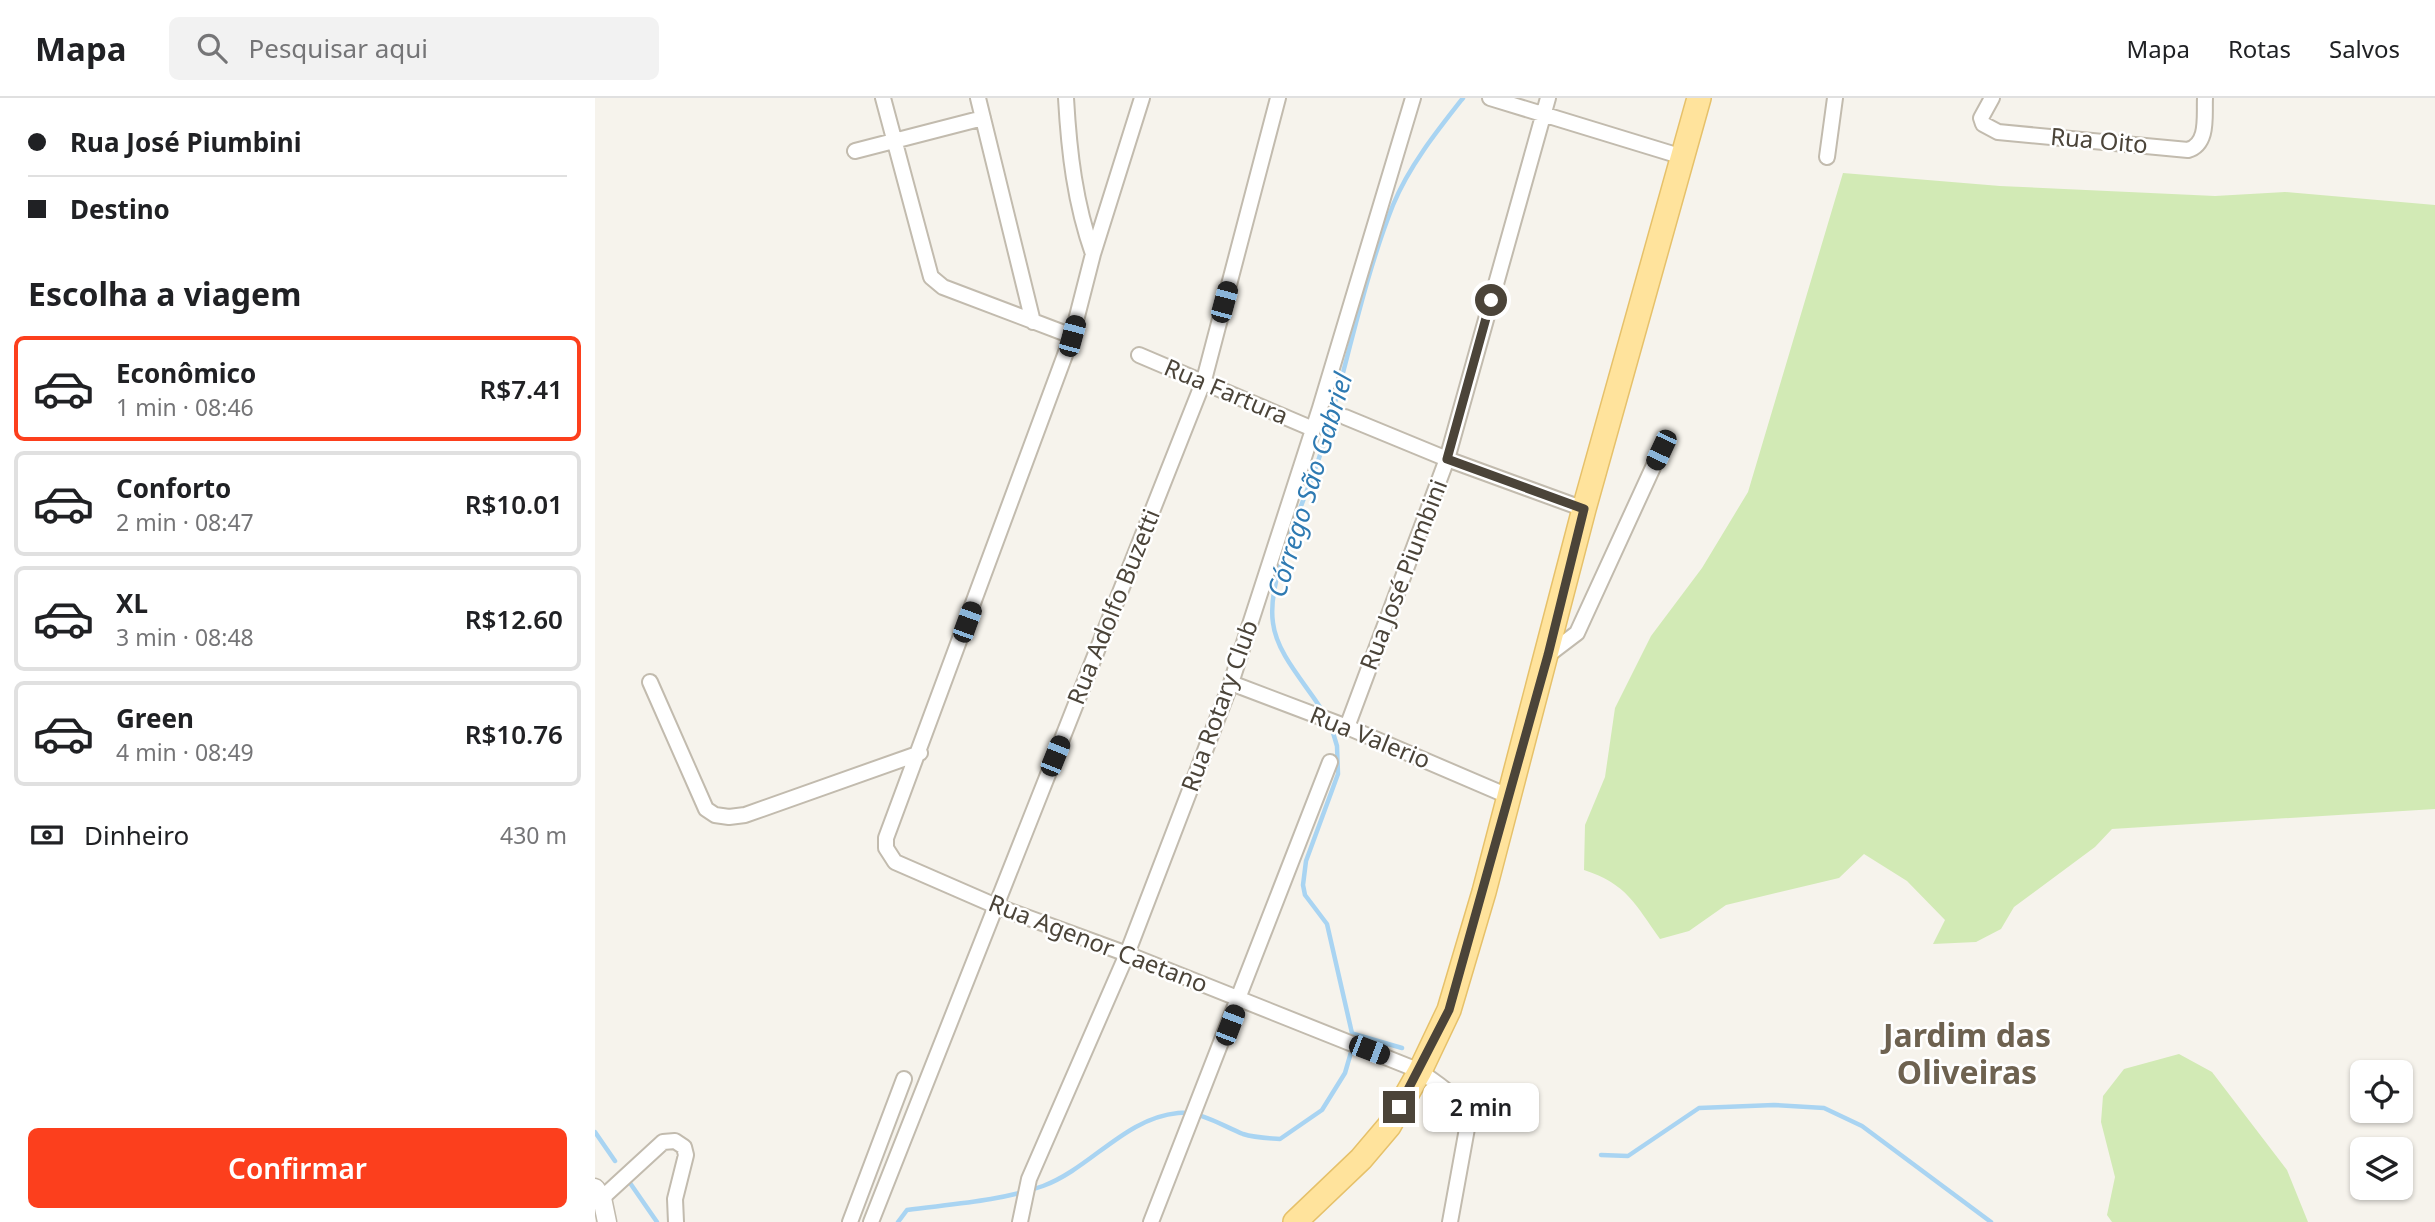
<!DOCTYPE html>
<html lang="pt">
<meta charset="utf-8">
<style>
body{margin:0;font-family:"Noto Sans",sans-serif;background:#f2f2f2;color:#202124;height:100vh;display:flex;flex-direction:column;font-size:26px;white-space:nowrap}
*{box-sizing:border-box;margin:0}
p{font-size:23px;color:#757577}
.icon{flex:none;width:38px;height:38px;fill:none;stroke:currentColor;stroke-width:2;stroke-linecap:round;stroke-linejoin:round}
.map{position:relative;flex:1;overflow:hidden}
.sheet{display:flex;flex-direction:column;background:#fff;width:595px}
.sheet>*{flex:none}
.top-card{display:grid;align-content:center;height:154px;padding:0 28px;background:#fff}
.tools{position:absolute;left:1755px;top:962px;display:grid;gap:14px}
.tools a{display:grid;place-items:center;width:63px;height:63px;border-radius:10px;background:#fff;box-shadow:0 2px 5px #0004;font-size:35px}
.end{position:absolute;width:32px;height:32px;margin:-16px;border:9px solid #4b4439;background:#fff;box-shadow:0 0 0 4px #fff}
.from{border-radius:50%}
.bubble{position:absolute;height:49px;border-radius:10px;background:#fff;box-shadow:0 2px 5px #0004;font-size:23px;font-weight:600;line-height:49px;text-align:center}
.car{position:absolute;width:21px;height:42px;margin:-21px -10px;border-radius:9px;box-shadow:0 0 5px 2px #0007;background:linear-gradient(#222 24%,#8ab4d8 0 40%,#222 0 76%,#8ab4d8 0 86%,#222 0)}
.top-card b{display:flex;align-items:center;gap:24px;height:66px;font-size:26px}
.top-card b+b{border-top:2px solid #e0e0e0}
.top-card i{width:18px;height:18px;background:#202124}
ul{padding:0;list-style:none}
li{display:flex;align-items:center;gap:21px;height:105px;margin:0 14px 10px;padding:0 14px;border:4px solid #e0e0e0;border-radius:10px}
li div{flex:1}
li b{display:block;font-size:26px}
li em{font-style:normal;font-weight:600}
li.active{border-color:#fc3f1d}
li>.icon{width:63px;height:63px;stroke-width:1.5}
h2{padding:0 28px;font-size:32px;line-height:84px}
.pay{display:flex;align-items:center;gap:18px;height:77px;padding:0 28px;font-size:26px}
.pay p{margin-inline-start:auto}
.action{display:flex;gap:14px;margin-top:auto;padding:14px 28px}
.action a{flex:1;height:80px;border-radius:10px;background:#fc3f1d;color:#fff;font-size:28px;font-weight:600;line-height:80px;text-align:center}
header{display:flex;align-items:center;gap:42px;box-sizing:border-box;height:98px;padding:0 35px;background:#fff;border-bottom:2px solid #e0e0e0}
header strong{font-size:33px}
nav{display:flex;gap:38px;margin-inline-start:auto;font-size:24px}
.search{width:490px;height:63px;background:#f2f2f2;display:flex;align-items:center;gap:18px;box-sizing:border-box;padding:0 24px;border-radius:10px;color:#757577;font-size:26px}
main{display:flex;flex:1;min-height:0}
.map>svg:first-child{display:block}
.green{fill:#d2eab5}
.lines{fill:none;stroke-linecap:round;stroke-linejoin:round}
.stream{stroke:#a9d4f2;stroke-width:4.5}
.minor-casing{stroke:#c2bbae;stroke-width:18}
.tertiary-casing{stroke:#c2bbae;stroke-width:21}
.primary-casing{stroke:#e6c16a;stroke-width:26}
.minor{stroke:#fff;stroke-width:14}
.tertiary{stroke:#fff;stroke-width:18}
.primary{stroke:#ffe39c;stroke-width:23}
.route{stroke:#4b4439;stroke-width:9}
.labels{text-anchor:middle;stroke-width:5;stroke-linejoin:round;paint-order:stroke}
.street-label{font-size:24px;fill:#4b4439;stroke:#fff}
.water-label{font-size:26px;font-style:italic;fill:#2e7ab2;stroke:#fff}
.district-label{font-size:32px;font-weight:bold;fill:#6e6250;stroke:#fff}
</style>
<header>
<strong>Mapa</strong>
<div class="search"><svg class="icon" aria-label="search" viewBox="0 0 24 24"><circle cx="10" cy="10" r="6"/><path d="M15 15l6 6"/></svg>Pesquisar aqui</div>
<nav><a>Mapa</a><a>Rotas</a><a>Salvos</a></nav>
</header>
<main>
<section class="sheet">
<div class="top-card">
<b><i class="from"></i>Rua José Piumbini</b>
<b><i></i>Destino</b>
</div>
<h2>Escolha a viagem</h2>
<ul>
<li class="active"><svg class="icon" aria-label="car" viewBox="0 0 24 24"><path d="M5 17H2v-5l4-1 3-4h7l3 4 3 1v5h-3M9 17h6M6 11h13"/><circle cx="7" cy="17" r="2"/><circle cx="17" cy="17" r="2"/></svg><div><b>Econômico</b><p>1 min · 08:46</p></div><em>R$7.41</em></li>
<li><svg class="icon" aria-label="car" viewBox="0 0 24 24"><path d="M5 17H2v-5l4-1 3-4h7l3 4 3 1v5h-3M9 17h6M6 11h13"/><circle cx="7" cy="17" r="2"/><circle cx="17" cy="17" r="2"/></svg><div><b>Conforto</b><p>2 min · 08:47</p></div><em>R$10.01</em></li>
<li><svg class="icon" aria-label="car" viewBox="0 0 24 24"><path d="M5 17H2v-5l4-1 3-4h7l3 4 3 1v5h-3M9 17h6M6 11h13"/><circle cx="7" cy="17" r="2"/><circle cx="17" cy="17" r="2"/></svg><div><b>XL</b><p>3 min · 08:48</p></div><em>R$12.60</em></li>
<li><svg class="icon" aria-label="car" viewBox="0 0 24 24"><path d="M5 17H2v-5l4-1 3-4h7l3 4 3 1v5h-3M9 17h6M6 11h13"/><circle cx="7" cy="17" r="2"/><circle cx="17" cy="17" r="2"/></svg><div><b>Green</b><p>4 min · 08:49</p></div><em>R$10.76</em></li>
</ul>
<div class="pay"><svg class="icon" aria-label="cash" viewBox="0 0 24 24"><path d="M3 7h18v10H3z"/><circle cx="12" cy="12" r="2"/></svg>Dinheiro<p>430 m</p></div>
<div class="action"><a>Confirmar</a></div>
</section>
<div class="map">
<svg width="1840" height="1124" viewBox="0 0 1840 1124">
<rect width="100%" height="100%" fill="#f6f3ec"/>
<path class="green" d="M1248,75L1405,88L1620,98L1690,94L1840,107V711L1517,731L1500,749L1419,809L1406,831L1381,844L1338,846L1350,822L1312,783L1269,756L1244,780L1131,807L1094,833L1065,841C1040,806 1032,786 989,772L990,727L1010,679L1020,610L1056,538L1107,470L1153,394Z
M1584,956L1617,974L1692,1072L1713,1124H1517L1512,1117L1520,1079L1506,1024L1508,998L1529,971Z"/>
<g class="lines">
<path class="stream" d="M730,617C714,589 682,558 678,525C671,479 711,402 725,357C751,274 766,188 798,107C814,68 842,33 868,0
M759,936L807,950
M0,1034L20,1063
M1006,1057L1033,1058L1104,1010L1179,1007L1229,1010L1267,1028L1396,1124
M35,1085L62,1124
M303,1124L312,1112C357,1106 406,1103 448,1088C496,1070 530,1020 583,1015C606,1013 628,1028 648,1036C660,1040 673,1040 685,1041L727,1012L750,975L759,944L732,826L710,797L708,787L711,763L743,676L742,648L736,628"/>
<g class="minor-casing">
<path id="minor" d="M288,0L336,179L348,189L477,238
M383,0L438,224
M471,0C474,54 480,105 498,156
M547,0L498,156L477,238L291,740V750L300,764L401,808L532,856L825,973C844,988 869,1000 873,1025L855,1124
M895,0L1088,59
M1397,0L1386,20L1388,26L1403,34L1593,52C1614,46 1609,17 1610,0
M260,53L388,20
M1232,59L1240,0
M544,257L718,331
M750,319L852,361L989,411
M953,557L982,535L1066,352
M55,584L111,711L120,717L134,719L150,717L325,655
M636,585L752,629L913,698
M752,629L852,361L953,0
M7,1100L68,1044L80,1043L89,1049L91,1057L80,1101L81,1124
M255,1124L309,981
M276,1124L609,282L683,0
M425,1124L434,1081L532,856L636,585L725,310L818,0
M556,1124L735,664"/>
</g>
<g class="tertiary-casing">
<path id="tertiary" d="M0,1090L7,1100L12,1124"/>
</g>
<g class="primary-casing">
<path id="primary" d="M700,1124L766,1061L794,1028L825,973L854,912L889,794L989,411L1104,0"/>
</g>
<use href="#minor" class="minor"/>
<use href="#tertiary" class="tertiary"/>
<use href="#primary" class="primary"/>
</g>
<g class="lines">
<path class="route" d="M804,1009L854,912L953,557L989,411L852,361L896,202"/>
</g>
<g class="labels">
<g class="street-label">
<text transform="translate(1504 43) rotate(5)" y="8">Rua Oito</text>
<text transform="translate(631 294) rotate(23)" y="8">Rua Fartura</text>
<text transform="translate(809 477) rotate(-69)" y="8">Rua José Piumbini</text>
<text transform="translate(519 509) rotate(-68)" y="8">Rua Adolfo Buzetti</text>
<text transform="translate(625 608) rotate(-70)" y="8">Rua Rotary Club</text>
<text transform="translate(775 640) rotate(22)" y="8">Rua Valerio</text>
<text transform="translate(503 846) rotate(21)" y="8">Rua Agenor Caetano</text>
</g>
<g class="water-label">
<text transform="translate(715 387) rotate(-73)" y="9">Córrego São Gabriel</text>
</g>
<g class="district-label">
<text x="1372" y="949">Jardim das<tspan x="1372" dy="37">Oliveiras</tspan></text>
</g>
</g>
</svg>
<div class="tools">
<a><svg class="icon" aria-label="locate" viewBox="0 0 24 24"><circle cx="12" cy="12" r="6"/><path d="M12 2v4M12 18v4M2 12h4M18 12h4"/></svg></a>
<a><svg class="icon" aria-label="layers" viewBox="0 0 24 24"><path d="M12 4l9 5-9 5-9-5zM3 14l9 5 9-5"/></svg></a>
</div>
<i class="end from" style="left:896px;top:202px"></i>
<i class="end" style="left:804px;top:1009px"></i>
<div class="bubble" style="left:828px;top:985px;width:116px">2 min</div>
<i class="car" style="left:629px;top:204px;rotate:15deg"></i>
<i class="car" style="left:477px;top:238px;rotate:15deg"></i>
<i class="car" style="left:1066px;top:352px;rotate:205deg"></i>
<i class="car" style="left:372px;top:524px;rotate:20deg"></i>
<i class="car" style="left:460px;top:658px;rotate:22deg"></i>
<i class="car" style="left:635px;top:927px;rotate:21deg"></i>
<i class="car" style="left:774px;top:952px;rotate:111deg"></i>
</div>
</main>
